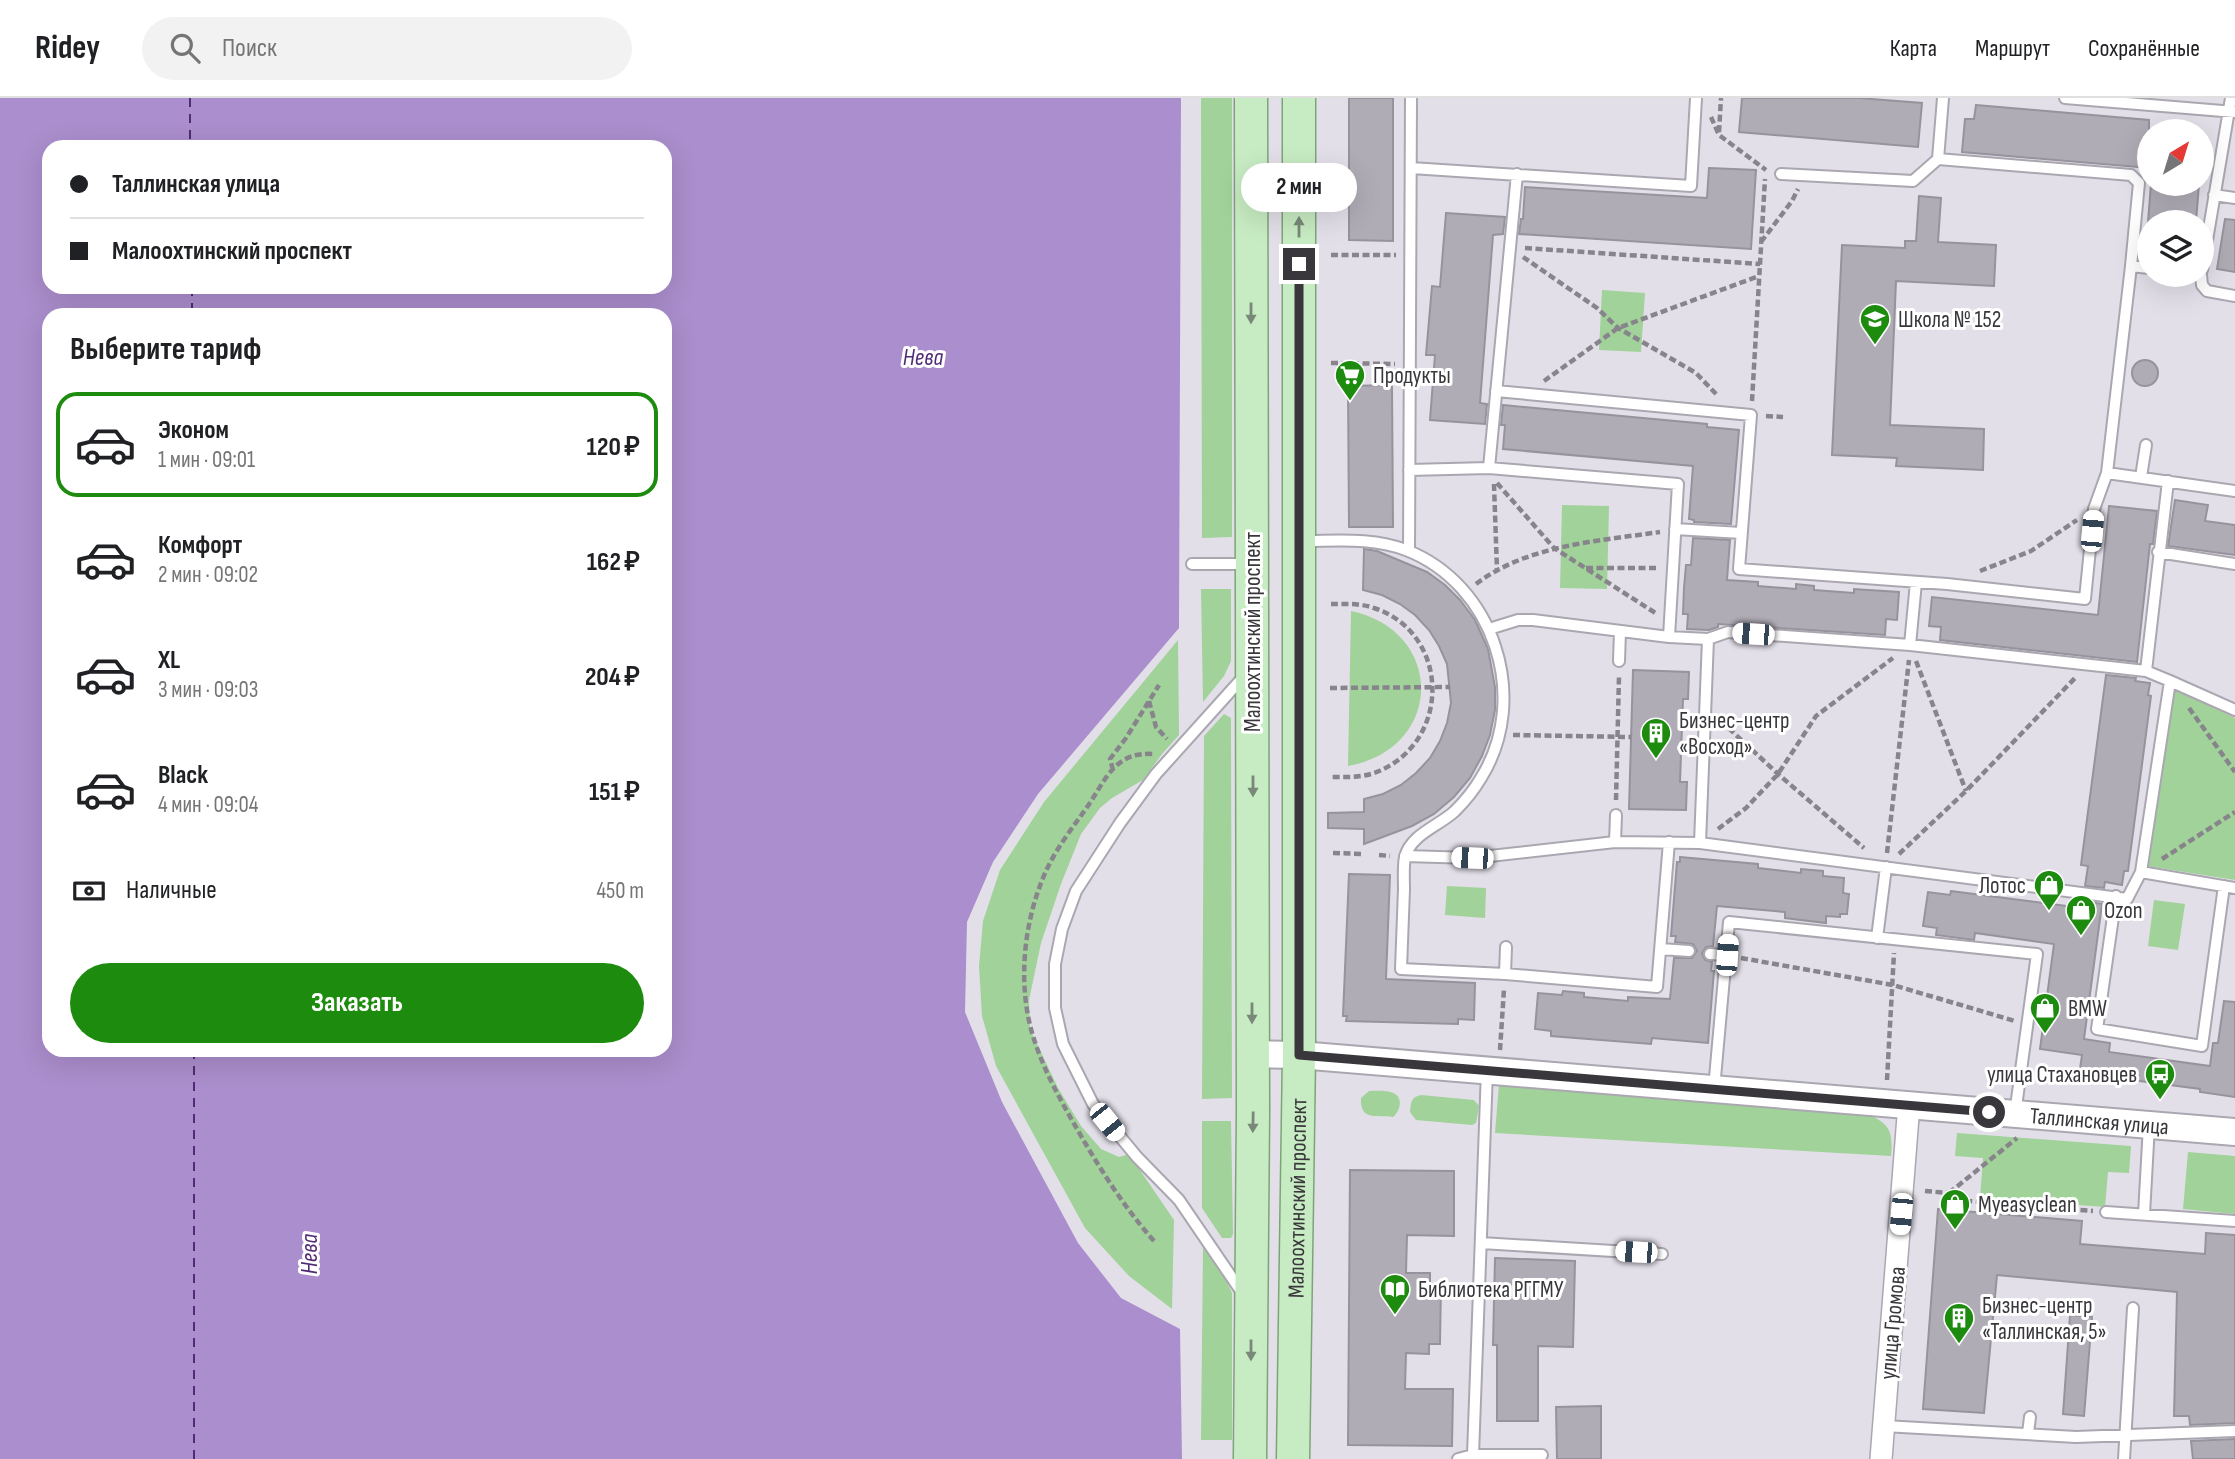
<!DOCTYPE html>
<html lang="ru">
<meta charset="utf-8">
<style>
body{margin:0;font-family:"Sofia Sans Condensed",sans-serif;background:#f2f2f2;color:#202124;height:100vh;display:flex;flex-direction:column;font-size:26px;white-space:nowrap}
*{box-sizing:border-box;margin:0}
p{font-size:23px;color:#757577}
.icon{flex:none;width:38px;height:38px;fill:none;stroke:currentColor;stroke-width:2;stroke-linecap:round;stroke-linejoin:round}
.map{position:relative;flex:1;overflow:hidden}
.details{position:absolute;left:42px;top:210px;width:630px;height:749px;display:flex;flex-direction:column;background:#fff;border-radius:21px;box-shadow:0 7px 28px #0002}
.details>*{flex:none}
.banner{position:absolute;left:42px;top:42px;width:630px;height:154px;border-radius:21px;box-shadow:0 7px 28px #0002;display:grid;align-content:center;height:154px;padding:0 28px;background:#fff}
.needle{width:46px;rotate:38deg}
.tools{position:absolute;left:2137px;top:21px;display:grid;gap:14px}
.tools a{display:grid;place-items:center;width:77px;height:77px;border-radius:50%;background:#fff;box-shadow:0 7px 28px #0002;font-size:35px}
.end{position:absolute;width:32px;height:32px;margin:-16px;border:9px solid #39373b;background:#fff;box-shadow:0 0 0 4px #fff}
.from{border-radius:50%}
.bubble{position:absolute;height:49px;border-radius:24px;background:#fff;box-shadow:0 7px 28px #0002;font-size:23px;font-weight:700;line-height:49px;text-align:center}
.car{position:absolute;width:21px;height:42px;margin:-21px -10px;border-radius:9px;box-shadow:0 0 5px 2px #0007;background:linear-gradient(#fff 24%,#345 0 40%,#fff 0 76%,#345 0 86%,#fff 0)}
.banner b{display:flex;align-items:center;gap:24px;height:66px;font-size:26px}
.banner b+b{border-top:2px solid #e0e0e0}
.banner i{width:18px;height:18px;background:#202124}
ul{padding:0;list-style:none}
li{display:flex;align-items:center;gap:21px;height:105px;margin:0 14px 10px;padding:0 14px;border:4px solid transparent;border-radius:21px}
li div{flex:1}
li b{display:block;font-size:26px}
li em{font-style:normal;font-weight:700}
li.selected{border-color:#1d8c0e}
li>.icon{width:63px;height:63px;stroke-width:1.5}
h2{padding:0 28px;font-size:32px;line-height:84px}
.pay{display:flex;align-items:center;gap:18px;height:77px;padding:0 28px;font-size:26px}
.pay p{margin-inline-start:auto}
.button{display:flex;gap:14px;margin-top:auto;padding:14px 28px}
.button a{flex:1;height:80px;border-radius:42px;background:#1d8c0e;color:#fff;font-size:28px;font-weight:700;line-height:80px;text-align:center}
header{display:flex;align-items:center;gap:42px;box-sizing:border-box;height:98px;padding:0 35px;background:#fff;border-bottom:2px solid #e0e0e0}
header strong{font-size:33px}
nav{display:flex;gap:38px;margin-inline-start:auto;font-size:24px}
.search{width:490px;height:63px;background:#f2f2f2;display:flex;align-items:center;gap:18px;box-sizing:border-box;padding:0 24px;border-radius:38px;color:#757577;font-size:26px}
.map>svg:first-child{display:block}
.green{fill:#a0d299}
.water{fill:#ab8ecd;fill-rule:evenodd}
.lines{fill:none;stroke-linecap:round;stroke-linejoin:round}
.ferry{stroke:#502a74;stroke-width:2;stroke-dasharray:9 7;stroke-linecap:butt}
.building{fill:#b0acb6;stroke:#97939c;stroke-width:2}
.service-casing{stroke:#aba7b0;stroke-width:14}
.minor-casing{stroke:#aba7b0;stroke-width:24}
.tertiary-casing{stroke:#aba7b0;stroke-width:30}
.primary-casing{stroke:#7da478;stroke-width:35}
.path{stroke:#87848b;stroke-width:4.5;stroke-dasharray:7 3.5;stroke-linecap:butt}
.service{stroke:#fff;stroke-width:10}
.minor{stroke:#fff;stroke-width:21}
.tertiary{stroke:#fff;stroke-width:26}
.primary{stroke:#c7ebc2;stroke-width:32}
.oneway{fill:#798878}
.route{stroke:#39373b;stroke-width:9}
.labels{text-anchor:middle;stroke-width:6;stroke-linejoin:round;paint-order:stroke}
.poi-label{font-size:23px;fill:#39373b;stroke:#fff;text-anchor:start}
.street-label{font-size:23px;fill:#39373b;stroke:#fff}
.water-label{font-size:24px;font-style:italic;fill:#502a74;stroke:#fff}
</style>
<header>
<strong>Ridey</strong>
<div class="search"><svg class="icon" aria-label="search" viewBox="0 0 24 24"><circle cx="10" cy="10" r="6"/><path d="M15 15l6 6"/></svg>Поиск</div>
<nav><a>Карта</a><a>Маршрут</a><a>Сохранённые</a></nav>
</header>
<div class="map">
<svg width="2235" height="1361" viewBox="0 0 2235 1361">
<rect width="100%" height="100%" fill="#e3dfe9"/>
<path class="green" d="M1201,0H1232V439L1202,440Z
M1602,192L1645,195L1641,254L1599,252Z
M1562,407L1609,408L1607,491L1560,490Z
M1201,491H1231V563L1224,578L1203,604Z
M1351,513C1446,533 1444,651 1348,668Z
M1178,542L1179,637L1162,656L1143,682L1112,700L1100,710L1081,736L1061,786L1041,845L1029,902L1030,931L1058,990L1081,1028L1101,1051L1119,1059L1129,1056L1174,1122L1172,1211L1129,1178L1085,1130L996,968L982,918L979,868L983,823L1000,772L1044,704Z
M2173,590L2235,620V782L2147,768Z
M1224,616L1231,620V625L1232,1000L1202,1001L1204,638Z
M1447,788L1486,790L1485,820L1445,817Z
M2154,802L2185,806L2178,852L2148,848Z
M1499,986L1869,1017C1891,1026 1893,1036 1891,1058L1495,1035Z
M1369,993C1376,993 1386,992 1393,995C1404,999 1400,1014 1393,1019C1375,1017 1360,1023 1361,1000Z
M1421,997L1474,1002L1479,1008L1476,1025L1472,1027L1416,1022L1410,1014C1411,1004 1411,999 1421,997Z
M1202,1023H1231L1233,1136L1231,1140H1222L1202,1110Z
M1957,1035L2131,1048L2129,1075L2108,1074L2105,1109L1980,1100L1983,1060L1955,1058Z
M2188,1054L2235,1058V1116L2183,1111Z
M1203,1149L1223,1176L1232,1195V1342H1201Z"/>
<path class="water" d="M0,0H1181L1179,530L1038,696L993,764L967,824L965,914L1002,1004L1078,1145L1121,1200L1180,1231L1182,1361H0ZM49,49H665V189H49ZM49,217H665V952H49Z"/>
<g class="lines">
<path class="ferry" d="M190,0V49
M192,189V217
M194,952V1361"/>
</g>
<path class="building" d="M1349,0H1393V143L1349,142Z
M1742,0H1859L1922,5L1918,49L1739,34Z
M1976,7L2149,22V70L1962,54L1965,21H1974Z
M1709,70L1756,72L1751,151L1519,136L1521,121H1523L1525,89L1707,100Z
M2151,86H2199L2196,124H2148Z
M1919,98L1941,100L1938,144L1996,147L1994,188L1896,183L1890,327L1984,331L1983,372L1896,368L1897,360L1832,357L1842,147L1905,150V143H1916Z
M1446,115L1505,119L1503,136L1493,137L1480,305L1487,306L1485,326L1430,322L1435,257H1426L1432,188L1440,189Z
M2225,121L2235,122V174L2217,171Z
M2132 275a13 13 0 1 1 26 0a13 13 0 1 1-26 0Z
M1392,287L1393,429H1349L1348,288Z
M1503,307L1707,326V329L1739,332L1731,426L1694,424V422L1689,421L1693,368L1503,351L1505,327H1501Z
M2175,402L2208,407L2205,423L2235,427V457L2168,448Z
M2109,408L2157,413L2153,446H2150L2137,564L1940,542L1941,529L1929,528L1932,499L2098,517Z
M1693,440L1730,442L1727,482L1758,484V488L1796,491V486L1814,488V492L1854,495V491L1899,494L1897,522L1886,521L1885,537L1718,526V529L1709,532L1687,531L1688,516H1683L1684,490L1686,467H1691Z
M1364,451L1377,453L1427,474L1445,487L1460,502L1475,522L1488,551L1495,589V612L1490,637L1482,658L1470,680L1454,699L1434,716L1412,728L1364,746V731L1328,730V715L1364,714V701L1383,696L1401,687L1416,675L1430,660L1440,643L1447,625L1451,605L1447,566L1439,548L1429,532L1415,517L1400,506L1382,497L1363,492Z
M1633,572L1689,574L1688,601H1683L1680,684H1687L1686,712L1629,711Z
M2106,577L2136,580L2135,583L2150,585L2148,597L2151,598L2128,773H2124L2122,787L2105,784L2104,790L2085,788L2088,768L2081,767Z
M1680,759L1758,766V770L1801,775V771L1823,773V778L1844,780L1843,795L1849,796L1847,816H1840V819L1826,818V825L1785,820V814L1717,808L1713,848L1706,849L1702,855L1705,862L1712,864L1711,873H1714L1708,945L1652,940L1651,946L1551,938V933L1535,931L1538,895L1562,897L1563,893L1584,895V899L1628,903V899L1670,901L1674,860H1692L1697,853L1693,846L1675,844L1676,838H1671L1677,764H1680Z
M1349,776L1390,777L1386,881L1475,885L1474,922L1458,921V926L1346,923L1347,918H1343Z
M1951,793L2082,810L2083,803L2102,806L2084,941L2110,945L2109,954L2210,968L2213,945H2218L2224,903L2235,904V999L2200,994V991L2109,979L2108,982L2079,978L2082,957L2040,951L2054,846L1975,835L1974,842L1936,837L1937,830L1923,828L1928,794L1950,797Z
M1350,1072L1454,1073V1138L1407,1137L1406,1175H1430V1185H1441L1440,1246H1429V1256L1406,1255L1405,1291H1453L1452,1348L1348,1347Z
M1938,1111L2082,1123L2080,1146L2205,1156L2206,1135L2235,1137V1325L2190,1327L2189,1318H2174L2177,1194L1997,1177L1984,1315L1923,1311Z
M1495,1160L1575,1163L1573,1249L1538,1248V1323H1497V1247H1493Z
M2070,1217L2092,1219L2084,1318L2063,1316Z
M1601,1308V1361H1557L1556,1309Z
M2235,1341V1361H2193L2191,1343Z"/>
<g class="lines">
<g class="service-casing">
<path id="service" d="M1943,0L1938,61L2131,77L2139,85L2131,168L2149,170
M2065,0L2235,14
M1411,70L1691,88L1696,0
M1781,76L1913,83L1938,61
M2214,97L2235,100
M2202,172L2231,0
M2201,177L2202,187L2207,193L2235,198
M1496,293L1751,317L1739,471L1947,486L2085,501L2094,411L2107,375L2131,168
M1489,370L1517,76
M1409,372L1489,370L1678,386L1669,539
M2107,375L2235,393
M2141,379L2146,347
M1675,431L1741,435
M1301,443C1337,443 1372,439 1406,452C1494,486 1531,600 1481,680C1474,692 1465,703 1455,713C1439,728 1411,736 1405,759C1403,769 1404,781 1404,791C1403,818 1402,845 1401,871L1505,876L1657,889L1669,744
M1409,453L1411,0
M2158,454L2235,466
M1192,466H1249
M1910,547L1916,484
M1619,563L1620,533
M2146,573L2168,383
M2170,583L2235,612
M1615,744L1616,717
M1700,745L1708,541
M1405,758L1472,760L1615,744L1700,745L2127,801L2141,774L2170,583L2146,573L1910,547L1728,534L1708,541L1669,539L1533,522H1518L1489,531
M2141,774L2235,790
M2116,798L2097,931L2202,948L2224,788
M1877,840L1886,769
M1661,851L1689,853
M1710,856L1726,857
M1505,876L1506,849
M1714,991L1729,824L2037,856L2015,1016
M2106,1114L2235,1123
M2144,1116L2149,1027
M1481,1145L1662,1156
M1243,1196L1179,1102L1137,1059L1093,1006L1063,946L1055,910V866L1062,831L1076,793L1120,725L1156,676L1246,576
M1884,1328L2076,1339L2235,1333
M2028,1335L2030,1319
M1473,1357H1542
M1458,1361L1473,1357L1487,972
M2124,1361L2133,1210"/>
</g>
<g class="minor-casing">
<path id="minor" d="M1881,1361L1909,1006"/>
</g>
<g class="tertiary-casing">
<g id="tertiary">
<path id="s1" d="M1252,956L1299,957L2235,1034"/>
</g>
</g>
<g class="primary-casing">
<g id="primary">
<path d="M1250,1361L1253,1014L1251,0"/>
<path id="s2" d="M1293,1361L1299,957V0"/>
</g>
</g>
<path class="path" d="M1711,19L1719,37L1766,72
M1719,34L1721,0
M1761,144L1792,103L1798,91
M1525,150L1760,166
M1331,157H1396
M1523,159L1597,210L1618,230L1696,275L1717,297
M1331,265L1395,266
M1544,283L1618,230L1759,178
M1752,303L1765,81
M1766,318L1783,319
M1497,385L1554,450L1657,516
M1494,386L1497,472
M1586,470H1658
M1980,473L2031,453L2077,422
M1476,486C1527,447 1598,443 1660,434
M1331,506C1345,506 1360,505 1374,510C1450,535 1452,642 1379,673C1364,680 1347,679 1331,679
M1916,563L1966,693
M1330,590L1450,589
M1149,603L1156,629L1167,641
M2189,610L2235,674
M1721,623L1778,676L1864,750
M1513,637L1631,639
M1113,672L1110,661L1126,640L1159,587
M1616,702L1619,578
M1718,731L1746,710L1778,676L1816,618L1893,560
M1333,755L1363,756
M1887,755L1909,562
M1899,756L1966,693L2076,579
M1379,757L1390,758
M2162,761L2235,714
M1741,860L1893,887L2015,923
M1500,952L1504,891
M1887,982L1894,855
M1925,1093L1949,1095L1968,1103L2093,1113
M1949,1095L2017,1040
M1154,1143C1122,1107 1097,1066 1073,1024C1059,999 1045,974 1036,947C1017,895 1022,831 1043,780C1053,755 1070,733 1085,712C1106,683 1113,653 1154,656"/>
<use href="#service" class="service"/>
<use href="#minor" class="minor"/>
<use href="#tertiary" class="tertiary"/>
<use href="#primary" class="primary"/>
</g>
<defs><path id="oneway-solid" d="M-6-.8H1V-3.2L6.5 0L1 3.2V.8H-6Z" transform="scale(1.75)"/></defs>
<g class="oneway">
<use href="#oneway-solid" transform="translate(1299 129) rotate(-90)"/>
<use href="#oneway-solid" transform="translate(1251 215) rotate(90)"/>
<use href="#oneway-solid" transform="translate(1253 688) rotate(90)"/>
<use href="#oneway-solid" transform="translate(1252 915) rotate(90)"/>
<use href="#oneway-solid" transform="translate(1253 1024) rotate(91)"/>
<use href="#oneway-solid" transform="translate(1251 1252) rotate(90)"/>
</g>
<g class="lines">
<path class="route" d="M1299,166V957L1989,1014"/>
</g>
<defs>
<g id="school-pin" transform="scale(1.575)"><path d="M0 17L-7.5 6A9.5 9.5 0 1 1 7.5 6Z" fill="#1d8c0e" stroke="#fff"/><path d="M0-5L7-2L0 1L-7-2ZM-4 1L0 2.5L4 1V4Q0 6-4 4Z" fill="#fff"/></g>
<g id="supermarket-pin" transform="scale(1.575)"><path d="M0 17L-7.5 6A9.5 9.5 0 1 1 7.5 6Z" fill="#1d8c0e" stroke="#fff"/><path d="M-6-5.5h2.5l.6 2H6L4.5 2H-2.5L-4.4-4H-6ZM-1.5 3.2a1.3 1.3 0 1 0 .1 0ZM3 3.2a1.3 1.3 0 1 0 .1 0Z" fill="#fff"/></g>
<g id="building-pin" transform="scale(1.575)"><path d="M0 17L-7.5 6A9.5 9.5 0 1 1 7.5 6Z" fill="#1d8c0e" stroke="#fff"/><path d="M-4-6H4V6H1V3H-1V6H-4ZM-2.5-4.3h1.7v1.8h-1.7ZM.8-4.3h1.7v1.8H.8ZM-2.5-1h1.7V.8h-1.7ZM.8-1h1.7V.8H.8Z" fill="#fff"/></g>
<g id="shop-pin" transform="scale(1.575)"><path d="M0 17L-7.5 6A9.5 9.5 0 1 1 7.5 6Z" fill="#1d8c0e" stroke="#fff"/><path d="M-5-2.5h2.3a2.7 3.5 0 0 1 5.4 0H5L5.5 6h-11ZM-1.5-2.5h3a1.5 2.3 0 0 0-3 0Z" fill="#fff"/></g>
<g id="bus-pin" transform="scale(1.575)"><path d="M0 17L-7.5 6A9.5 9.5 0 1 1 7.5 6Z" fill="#1d8c0e" stroke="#fff"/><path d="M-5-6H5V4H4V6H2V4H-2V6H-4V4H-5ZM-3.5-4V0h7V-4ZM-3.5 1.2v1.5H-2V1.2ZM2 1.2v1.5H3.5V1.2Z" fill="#fff"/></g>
<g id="library-pin" transform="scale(1.575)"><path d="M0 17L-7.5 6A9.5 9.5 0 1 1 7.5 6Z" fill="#1d8c0e" stroke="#fff"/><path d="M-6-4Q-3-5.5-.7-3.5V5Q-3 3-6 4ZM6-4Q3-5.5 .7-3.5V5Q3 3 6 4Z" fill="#fff"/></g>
</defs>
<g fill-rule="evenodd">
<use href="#school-pin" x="1875" y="221"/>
<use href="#supermarket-pin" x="1350" y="277"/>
<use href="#building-pin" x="1656" y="635"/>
<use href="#shop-pin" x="2049" y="787"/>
<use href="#shop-pin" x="2081" y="812"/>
<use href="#shop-pin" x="2045" y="910"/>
<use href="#bus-pin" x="2160" y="976"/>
<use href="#shop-pin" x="1955" y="1106"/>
<use href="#library-pin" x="1395" y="1191"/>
<use href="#building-pin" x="1959" y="1220"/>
</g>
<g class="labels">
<g class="poi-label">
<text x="1898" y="229">Школа № 152</text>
<text x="1373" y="285">Продукты</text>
<text x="1679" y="630">Бизнес-центр<tspan x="1679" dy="26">«Восход»</tspan></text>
<text x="2026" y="795" text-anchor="end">Лотос</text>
<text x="2104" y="820">Ozon</text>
<text x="2068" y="918">BMW</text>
<text x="2137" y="984" text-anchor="end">улица Стахановцев</text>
<text x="1978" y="1114">Myeasyclean</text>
<text x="1418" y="1199">Библиотека РГГМУ</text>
<text x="1982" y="1215">Бизнес-центр<tspan x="1982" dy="26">«Таллинская, 5»</tspan></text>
</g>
<g class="street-label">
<text transform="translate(1252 534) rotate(-90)" y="8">Малоохтинский проспект</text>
<text dy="8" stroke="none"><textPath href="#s1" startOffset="850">Таллинская улица</textPath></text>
<text dy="8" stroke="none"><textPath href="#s2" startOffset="261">Малоохтинский проспект</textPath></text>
<text transform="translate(1892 1225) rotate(-85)" y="8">улица Громова</text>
</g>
<g class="water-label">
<text x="923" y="267">Нева</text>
<text transform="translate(309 1156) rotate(-90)" y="8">Нева</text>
</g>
</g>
</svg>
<div class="tools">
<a><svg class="needle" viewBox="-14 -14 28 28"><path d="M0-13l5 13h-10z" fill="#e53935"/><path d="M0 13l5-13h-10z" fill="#757577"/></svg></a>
<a><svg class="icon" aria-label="layers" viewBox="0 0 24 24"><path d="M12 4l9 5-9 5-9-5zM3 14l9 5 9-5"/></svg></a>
</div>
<i class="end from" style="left:1989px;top:1014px"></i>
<i class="end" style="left:1299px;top:166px"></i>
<div class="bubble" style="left:1241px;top:65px;width:116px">2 мин</div>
<i class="car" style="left:2092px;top:433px;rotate:5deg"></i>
<i class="car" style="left:1753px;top:536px;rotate:274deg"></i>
<i class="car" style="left:1472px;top:760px;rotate:272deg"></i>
<i class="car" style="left:1727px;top:857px;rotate:4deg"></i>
<i class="car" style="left:1107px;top:1024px;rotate:141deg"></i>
<i class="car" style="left:1901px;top:1116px;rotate:185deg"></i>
<i class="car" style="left:1636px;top:1154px;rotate:273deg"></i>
<div class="banner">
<b><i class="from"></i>Таллинская улица</b>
<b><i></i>Малоохтинский проспект</b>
</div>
<section class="details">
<h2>Выберите тариф</h2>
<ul>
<li class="selected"><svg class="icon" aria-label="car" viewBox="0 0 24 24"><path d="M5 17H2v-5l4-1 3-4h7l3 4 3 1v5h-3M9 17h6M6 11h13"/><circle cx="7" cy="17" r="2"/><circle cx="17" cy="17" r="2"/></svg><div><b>Эконом</b><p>1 мин · 09:01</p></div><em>120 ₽</em></li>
<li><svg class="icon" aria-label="car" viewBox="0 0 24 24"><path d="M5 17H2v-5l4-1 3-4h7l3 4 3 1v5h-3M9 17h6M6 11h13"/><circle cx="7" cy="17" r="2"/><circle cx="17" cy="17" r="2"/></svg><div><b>Комфорт</b><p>2 мин · 09:02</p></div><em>162 ₽</em></li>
<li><svg class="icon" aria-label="car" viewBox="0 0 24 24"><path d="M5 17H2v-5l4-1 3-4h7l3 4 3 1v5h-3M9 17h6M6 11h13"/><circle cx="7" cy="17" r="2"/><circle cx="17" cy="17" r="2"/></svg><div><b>XL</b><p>3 мин · 09:03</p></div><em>204 ₽</em></li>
<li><svg class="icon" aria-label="car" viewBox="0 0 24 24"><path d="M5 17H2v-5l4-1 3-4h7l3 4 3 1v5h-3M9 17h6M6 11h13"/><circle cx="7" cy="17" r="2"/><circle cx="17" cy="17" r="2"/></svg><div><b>Black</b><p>4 мин · 09:04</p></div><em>151 ₽</em></li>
</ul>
<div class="pay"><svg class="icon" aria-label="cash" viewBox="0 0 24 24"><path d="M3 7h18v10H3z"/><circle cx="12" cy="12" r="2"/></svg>Наличные<p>450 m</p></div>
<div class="button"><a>Заказать</a></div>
</section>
</div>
